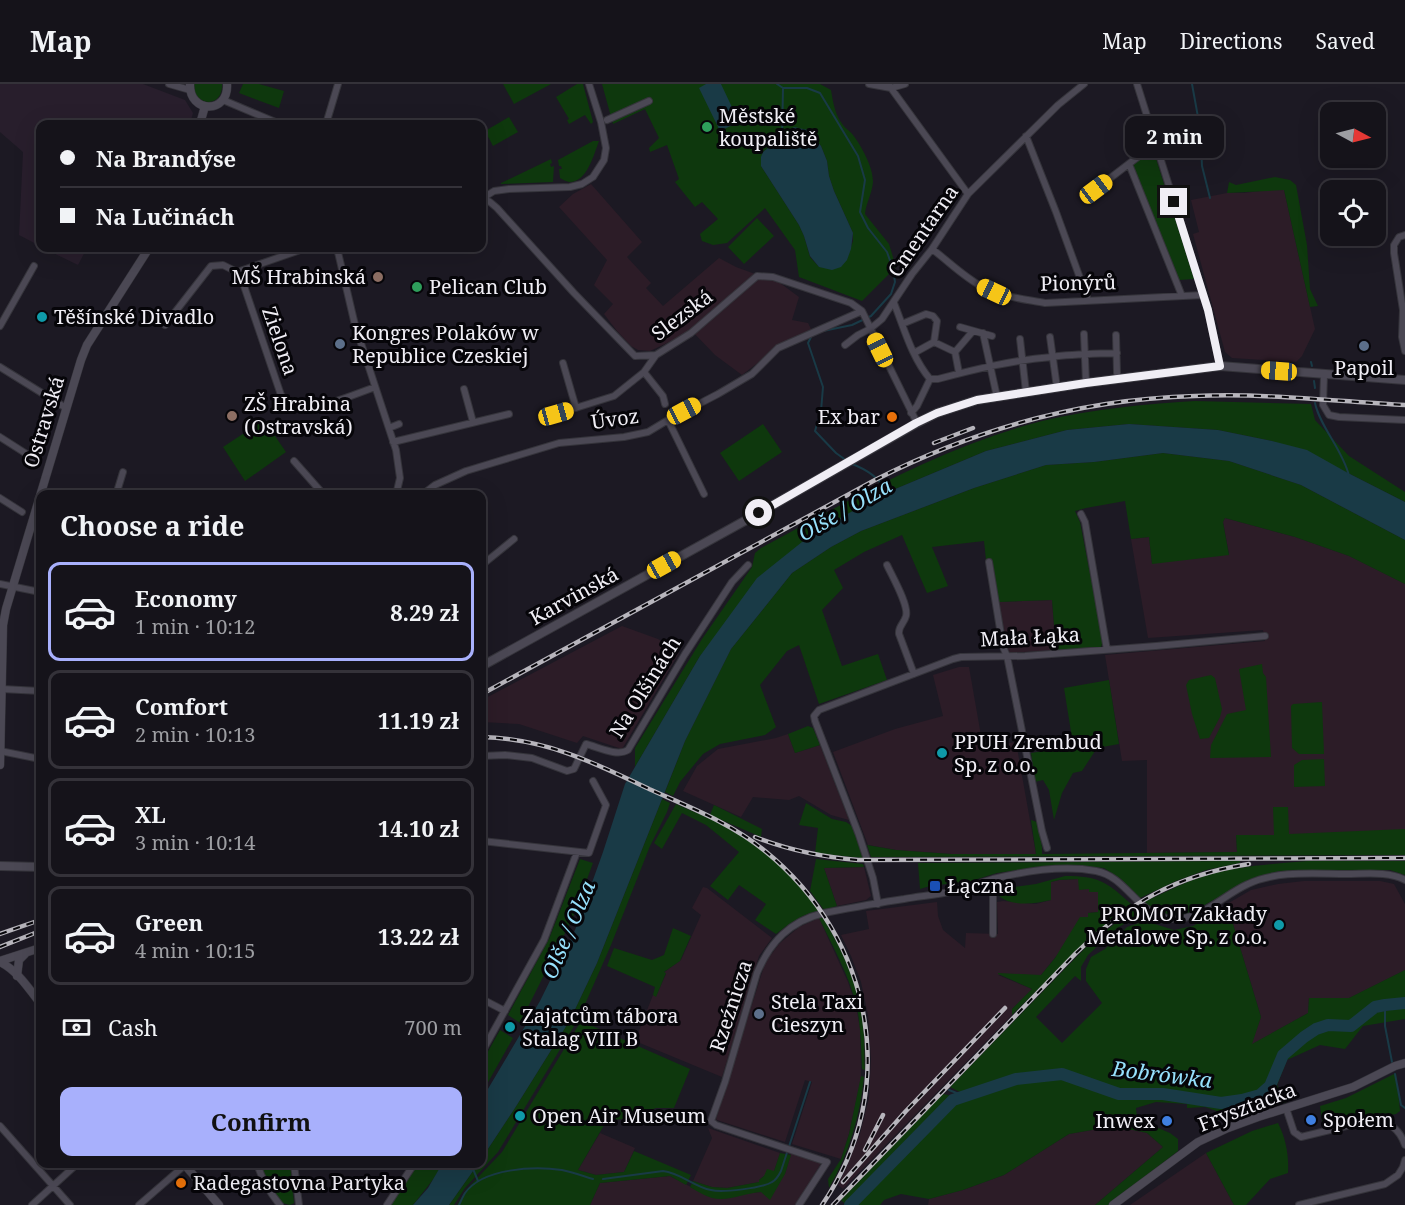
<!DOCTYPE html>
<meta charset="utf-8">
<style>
body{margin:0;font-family:"Noto Serif",serif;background:#1e1c23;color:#f1f3f6;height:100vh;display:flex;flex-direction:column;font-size:22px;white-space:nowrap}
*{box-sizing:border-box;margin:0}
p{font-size:20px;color:#9d9ea2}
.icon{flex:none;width:33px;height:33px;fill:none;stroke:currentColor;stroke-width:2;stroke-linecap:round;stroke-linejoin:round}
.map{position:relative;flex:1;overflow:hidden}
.drawer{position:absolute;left:36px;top:406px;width:450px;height:678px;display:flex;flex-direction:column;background:#15131a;border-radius:12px;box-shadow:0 6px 24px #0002,0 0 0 2px #343239}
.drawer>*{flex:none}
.guide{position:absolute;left:36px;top:36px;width:450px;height:132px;border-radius:12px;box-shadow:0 6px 24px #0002,0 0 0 2px #343239;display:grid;align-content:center;height:132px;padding:0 24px;background:#15131a}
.needle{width:39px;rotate:97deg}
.fabs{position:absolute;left:1320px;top:18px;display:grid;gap:12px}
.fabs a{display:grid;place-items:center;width:66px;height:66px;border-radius:12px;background:#15131a;box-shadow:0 6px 24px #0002,0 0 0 2px #343239;font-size:30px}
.end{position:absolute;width:27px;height:27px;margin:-14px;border:8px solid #f0eef5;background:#111;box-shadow:0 0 0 3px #111}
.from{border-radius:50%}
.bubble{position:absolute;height:42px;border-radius:12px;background:#15131a;box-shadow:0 6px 24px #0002,0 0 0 2px #343239;font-size:20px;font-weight:700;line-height:42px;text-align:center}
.car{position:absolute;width:18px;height:36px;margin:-18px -9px;border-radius:8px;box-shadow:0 0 4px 2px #0007;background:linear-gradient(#f5c518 24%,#345 0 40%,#f5c518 0 76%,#345 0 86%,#f5c518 0)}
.guide b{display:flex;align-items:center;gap:21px;height:57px;font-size:22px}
.guide b+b{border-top:2px solid #343239}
.guide i{width:15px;height:15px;background:#f1f3f6}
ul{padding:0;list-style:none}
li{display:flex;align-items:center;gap:18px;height:99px;margin:0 12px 9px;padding:0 12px;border:3px solid #343239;border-radius:12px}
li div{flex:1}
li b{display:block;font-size:22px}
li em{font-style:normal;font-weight:700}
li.selected{border-color:#a8b0fc}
li>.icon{width:54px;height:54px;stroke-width:1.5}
h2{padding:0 24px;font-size:27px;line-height:72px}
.pay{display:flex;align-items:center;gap:15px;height:66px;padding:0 24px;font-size:22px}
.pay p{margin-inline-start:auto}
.cta{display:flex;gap:12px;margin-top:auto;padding:12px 24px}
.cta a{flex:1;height:69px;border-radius:12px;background:#a8b0fc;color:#111;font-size:24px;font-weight:700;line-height:69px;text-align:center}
header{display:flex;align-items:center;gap:36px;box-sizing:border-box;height:84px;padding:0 30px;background:#15131a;border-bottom:2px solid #343239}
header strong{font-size:28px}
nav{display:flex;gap:33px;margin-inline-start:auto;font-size:21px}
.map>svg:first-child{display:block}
.industrial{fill:#2c1c27}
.medical{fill:#281e2c}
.green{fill:#0e380d;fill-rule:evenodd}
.water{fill:#193a46}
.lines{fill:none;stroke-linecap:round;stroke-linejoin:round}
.stream{stroke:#193a46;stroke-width:2}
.river{stroke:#193a46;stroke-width:12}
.minor-casing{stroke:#35343b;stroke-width:8}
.tertiary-casing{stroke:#35343b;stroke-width:9}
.secondary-casing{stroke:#35343b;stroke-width:10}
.minor{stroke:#4b4854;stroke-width:6}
.tertiary{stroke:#4b4854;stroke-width:8}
.secondary{stroke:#4b4854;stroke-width:8}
.rail-casing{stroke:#b7b5bc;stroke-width:4.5}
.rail{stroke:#060509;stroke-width:2;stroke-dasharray:7;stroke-linecap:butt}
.route{stroke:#f0eef5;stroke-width:8}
.leisure-dot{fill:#2e9e5b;stroke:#060509;stroke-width:2}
.education-dot{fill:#8d6e63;stroke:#060509;stroke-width:2}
.culture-dot{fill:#0f9aa8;stroke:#060509;stroke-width:2}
.service-dot{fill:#5c6f8a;stroke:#060509;stroke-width:2}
.food-dot{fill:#e8710a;stroke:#060509;stroke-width:2}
.transit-dot{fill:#1a4fb4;stroke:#060509;stroke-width:2}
.shop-dot{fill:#3f7fe0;stroke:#060509;stroke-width:2}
.labels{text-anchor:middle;stroke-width:6;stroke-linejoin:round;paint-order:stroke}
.poi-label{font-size:20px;fill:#f0eef5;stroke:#060509;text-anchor:start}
.street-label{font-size:20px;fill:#f0eef5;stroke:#060509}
.water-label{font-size:21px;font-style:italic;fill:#96e0fc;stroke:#060509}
</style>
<header>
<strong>Map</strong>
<nav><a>Map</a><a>Directions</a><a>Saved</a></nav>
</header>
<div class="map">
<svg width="1405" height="1121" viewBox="0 0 1405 1121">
<rect width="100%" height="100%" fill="#1c1923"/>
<path class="industrial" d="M591,100L642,158L627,173L651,199L646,204L663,222L719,174L736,183L780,199L799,213L792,236L808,239L811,245L777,264L742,291L715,271L690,245L678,254L650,267L638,266L631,262L617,247L604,230L613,220L594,201L607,176L559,123L573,110Z
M1268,106H1284L1315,245L1302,272L1296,278L1232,274L1225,268L1193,150L1199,148L1191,116L1227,109H1244Z
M1225,434L1295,453L1349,472L1405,500V754L1236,751L1237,768L1147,769V676L1122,677L1105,571L1265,557L1263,546L1148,554L1131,455L1149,453L1152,479L1229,470L1223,438Z
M1052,516L1056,566L1010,569L1006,563L999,518Z
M622,542L658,555L679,569L622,665L583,652L577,659L519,640L482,638V616Z
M959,583H969L983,663L1016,658L1036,770H951L896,766L868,761L833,668L895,645L943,632L933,591Z
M788,650L795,669L820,661L849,736L831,731L799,712L789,716L753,713L741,733L683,707L697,682L718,665L776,654Z
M864,783L871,812L866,816L837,822L824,784Z
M1078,795L1090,805L1098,807V828L1088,829V833L1041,891H998L1032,905L1012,925V931L843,1105L838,1101L846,1084L860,1050L869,1014L871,975L868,931L861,898L851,872L841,851L869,845L866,827L937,818L938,832L943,846L965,864L966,849L998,850L997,818L1003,817L1036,820L1051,816V798L1059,796Z
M1304,797H1380L1394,800L1405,820V886L1349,914H1309L1308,929L1251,961L1261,933L1227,820L1251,806L1278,800Z
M703,803L707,804L772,854L759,872L722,993L635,957L653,911L656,912L666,890L663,889L681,876L701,831L692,824Z
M819,834L848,898L856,922L860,944L861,994L849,1050L841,1075L792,1060L812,998L805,996L785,1058L717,1036L716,1035L765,879L779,860L799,843Z
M708,1044L780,1069L774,1087L764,1092L759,1096L760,1098L727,1104L712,1103L693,1097L712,1054Z
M1092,1046H1133L1147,1049L1163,1063L1095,1121H928L929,1115L963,1106L1004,1091L1069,1050Z
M600,1049L635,1064L624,1088L596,1091L578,1086Z
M791,1069L820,1078V1081L796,1121H590L600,1099L670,1092L710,1113L761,1108L785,1090Z
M1206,1069L1234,1121H1130Z"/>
<path class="medical" d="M0,0H143L185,16L193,29L190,40H40V162L19,151L23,68L0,48Z
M43,164H87L78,181Z"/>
<path class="green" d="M194,0H222C223,18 207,24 195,11Z
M243,0H259L284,7L279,24L239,9Z
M503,0H551L514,20Z
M577,0H583L593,38L591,40L585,31L569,40L567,36L569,35L556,13Z
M602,0H820L831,6C833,18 835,31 843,41C846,45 850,47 853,51C862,63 873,83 873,98C872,110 866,119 865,130L889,160L896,183L862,217L799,193L795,166L765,124L727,159L713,161L702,157L700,150L718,135L702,118L695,123L675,98L679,95L667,61L650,68L649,64L659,54L645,25L613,40ZM807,46L821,62L827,77L829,92L834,107L853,149V157L847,175L819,183L810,173L804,152L799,141L761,82L763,68L787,49Z
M509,33L518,48L493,62L485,47Z
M593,57H599C594,70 587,99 569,98C566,97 563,96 560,94L559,85H562L561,82H559L558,76Z
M1153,65L1194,195L1179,196L1132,81Z
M551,75L552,79L550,80L551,83L554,82L553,98L501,100V99Z
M1275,93L1290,96L1296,101L1307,161L1310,205L1318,222L1310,223L1284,106L1227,109L1229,98L1236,101Z
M757,134L774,152L744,180L728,163Z
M1195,317L1311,320L1315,336L1349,372L1405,408V418L1348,389L1272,357L1218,346L1129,340L1067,346L986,367L888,408L812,450L700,572L635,683V664L702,555L752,483L755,469L761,464C852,415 941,363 1042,337C1093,325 1144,320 1195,317Z
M264,336L286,368L245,397L223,363Z
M763,340L782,368L739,397L720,369Z
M1163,369L1229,377L1301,401L1405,456V500L1349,472L1295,453L1225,434L1223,438L1229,471L1152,480L1149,453L1131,455L1125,417L1086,424L1075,427L1080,438L1103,557L1101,563L1056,566L1052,516L999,518L992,475L986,476L984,457L932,463L948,502L927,509L902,451L864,468L834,486L843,504L822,526L842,582L878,570L887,596L819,620L799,561L787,567L760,601L776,643L765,651L720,660L703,670L680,698L673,712L665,708L685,657L731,565L792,489L831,463L861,447L974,404L1046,381L1094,378Z
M1262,580L1263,589L1266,593L1271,673L1210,674L1211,661L1227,630L1246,626L1239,585Z
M1211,591L1215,594L1222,625L1220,633L1209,654L1200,655L1192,630L1186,601L1189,596Z
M1109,596L1119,660L1097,664L1082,687L1073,689L1062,709L1054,736L1049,706L1043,696L1035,698L1031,669L1066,663L1072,654L1064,604Z
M1322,618L1324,670H1299L1292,664L1291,622L1293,620Z
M808,642L813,644L820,661L795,669L788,650Z
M1324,675L1325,702L1294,703V681L1302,676Z
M662,715L670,719L667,728L650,762L611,861L579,934L498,1068L465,1104L454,1121H449L478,1080H482V1074L515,1024L570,936L597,879Z
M806,719L832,735L846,738L852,742L863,774L815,769L818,744L799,741Z
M676,720C694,728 713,735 731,746C767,766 796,794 821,827C804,828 789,840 776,850L755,836L766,820L739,801L728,816L710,802L739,768L706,741L682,729L662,765L654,759Z
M714,721L762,745L761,753L710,731Z
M1273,723H1288L1289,750L1405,745V771L871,773L867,761L896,766L951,770H1036L1031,736L1037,738L1042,763V770L1237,768L1236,751H1274Z
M580,775L593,779L573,833L520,939L508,931L549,855Z
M816,775L863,780L864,783L824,784L837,822L824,826L810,807Z
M1240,777V779L1206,786L1176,797L1140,814L1121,795L1104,784L1083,782L1038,783L997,789L971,797L939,801L937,798L930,799V802L920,805L918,779Z
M1308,777H1405V791L1390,786L1279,787L1245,798L1194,827C1172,834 1162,831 1144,818C1164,809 1184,798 1205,792C1238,782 1273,780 1308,777Z
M1065,792C1099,792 1107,798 1131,820L1089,855L1012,931V925L1032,905L998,890V889L1041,891L1055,874L1080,833H1088V829L1098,828V808H1089V805L1079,806L1078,795L1059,796L1051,798V816C1035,820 1010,823 998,811L1000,807L1008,804L1036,800Z
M1227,820L1261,933L1252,960L1308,929L1309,914H1349L1405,886V914L1375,920L1351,937L1317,941L1297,954L1277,971L1268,996L1258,1009L1237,1014L1219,1015L1176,1008L1118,1006L1062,988L1013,992L962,1009L950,1003L1091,858L1135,824L1139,829L1137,833L1117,844L1088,871L1081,883V897L1075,892L1036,933L1062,959L1102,919L1086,897V885L1091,873L1105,865L1127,843L1145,837L1174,846L1193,842L1212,831Z
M819,834H823C843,867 860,904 863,943C865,957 864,972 865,986L862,985C861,965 861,944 857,924C850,893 833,863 819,834Z
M673,844L691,852L680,877L664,888L666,889L656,913L653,911L655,903L607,882L614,864L652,876L664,871Z
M1405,923V935L1363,942L1345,965L1320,961L1287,976L1277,1001L1287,1018L1228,1035L1225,1030L1205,1023L1187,1024V1020L1156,1018L1136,1024L1137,1035L1170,1049L1178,1055V1067L1108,1121H1095L1163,1063L1147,1049L1133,1046H1092L1069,1050L1004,1091L963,1106L929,1115L901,1110L884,1116L880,1121H855L956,1017L995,1005L1026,997L1053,994H1064L1118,1013L1135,1015L1163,1014L1221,1024L1239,1020L1261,1012L1272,1003L1288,971L1307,954L1331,943L1350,947C1366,925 1382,929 1405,923Z
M581,937L690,985L674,1024H656L626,1035L607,1036L578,1086L596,1091L624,1088L634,1067L691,1091L686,1101L670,1092L600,1099L590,1121H457L466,1106L502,1068Z
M500,946L513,954L482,1009V978Z
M1396,989L1400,1027L1396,1030L1323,1044L1320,1022L1346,1014Z
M861,992L864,993C860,1032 849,1070 829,1104L828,1095L841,1075L849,1050Z
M943,1010L957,1013L945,1018L845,1120L841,1116Z
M1278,1039C1286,1055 1289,1071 1288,1089L1270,1095L1246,1121H1234L1206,1069L1252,1047Z
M780,1069L791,1071L785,1090L770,1116L761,1108C745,1109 728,1118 712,1114C705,1112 697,1107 690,1103L693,1097L712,1103L727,1104L759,1098V1096L764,1092L767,1085L774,1087Z
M259,1080H290L294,1119L290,1121L282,1119L263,1092Z
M417,1080H442L435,1093L413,1121H391Z"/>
<path class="water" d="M706,0H721L739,38L720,47L699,4Z
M794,43L808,46L821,62L827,77L829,92L834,107L853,149L851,165L847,176L841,183L832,186L819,183L810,172L804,152L799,141L761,82V73L763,68Z
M1129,340L1218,346L1272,357L1307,366L1348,389L1405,418V456L1301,401L1229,377L1163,369L1094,378L1046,381L974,404L861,447L831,463L792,489L731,565L685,657L597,879L570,936L515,1024L482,1074V1015L540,917L575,846L603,768L625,700L700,572L757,494L812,450L838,435L888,408L986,367L1067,346Z
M442,1080H478L449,1121H413L428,1104Z"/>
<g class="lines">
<path class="stream" d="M777,0L783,4H807L820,9L858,72L865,96L860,128L868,144L887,168L893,185L895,198L891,210L871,232L852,241L823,247
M1192,0L1200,44L1202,82L1210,114
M782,55L783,4
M812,251L808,259L823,303L821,327L815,347L836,369L847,377
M1311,278L1312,282
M1314,297L1315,304
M1315,319C1320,343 1343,366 1349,392
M852,380C868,386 879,394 888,409
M1385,921V942L1392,978
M1395,990L1401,1021L1405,1024
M949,1006L964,1012
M471,1080L478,1097
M603,1095L663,1087C681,1089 694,1103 711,1106C722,1109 763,1104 772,1098C776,1096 779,1091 781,1087L810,998
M459,1121C461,1117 463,1112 465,1109C483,1084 534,1082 562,1086C572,1088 583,1092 593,1095"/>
<path class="river" d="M850,1121L953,1016L1016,995L1062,990L1119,1010H1163L1221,1019L1242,1016L1260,1011L1270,1002L1283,971L1304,953L1316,945L1328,941L1351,942L1375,923L1385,921L1405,919"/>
<g class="minor-casing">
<path id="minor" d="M169,0L190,6
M869,0L891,4L905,0
M888,0L968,110
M1137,0L1208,226L1220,282
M223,16L280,40
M607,36L649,17
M326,40L338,0
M1026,52L1056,128L1088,216
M1129,80L1182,212
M1096,105L1156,59
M482,114L490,118L497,124L574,209L635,272L656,271L691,249L757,192L773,193L851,219L862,227L917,339
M483,114L494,107L509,105L570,103L582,100L593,93L604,76L606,64L601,38L589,0
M1405,151L1399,153L1394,161V169L1403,226L1402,253L1405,267
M337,164L355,241L396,366L400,394L396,411
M932,165C948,177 964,193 981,202C1001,213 1024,215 1045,219L1203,211
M237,188L243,199L281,311C286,317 292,324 300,325C315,327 358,309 375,303
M237,188L306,164
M894,219C904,244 912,274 930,295H938C976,285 1013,276 1052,273C1073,270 1095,270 1117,269
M902,240L926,230L933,232L937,237L934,258
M165,241L211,182L223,181L237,188
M0,242L34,182
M960,243L992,252
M983,249L997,313
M1084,250L1086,299
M1116,251L1117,289
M1050,253L1057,304
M1020,255L1026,308
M845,261L858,251L870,245L882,235L912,190L932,165L968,110L1058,21L1084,0
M955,268L973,247
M914,269L934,258L955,268L959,289
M563,279L576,324
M0,283L66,324
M644,288L663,312L665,320
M1324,291L1323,321L1329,331L1339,333L1405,336
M464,305L473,338
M911,329L917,322L930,295
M556,330L614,312L644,288L656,271
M668,336L704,410
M389,344L399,340
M0,353L36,376
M393,358L509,330
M294,377L324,411
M116,411L123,388
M422,411L435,401L466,387L559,359L624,353L648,348L668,336L718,310L752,290L778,264L862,227
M0,414L22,428
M1081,430L1085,438L1107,566
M989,478L1003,563L1007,572L1042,747L1047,764
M482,481L514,455
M887,481C892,492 909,521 906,532C904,540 898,542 899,550L914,590
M0,500L40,508
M2,605L40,607
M0,667L40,675
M482,672L505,671L532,674L567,687L574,685L586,660C598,663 617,673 628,666L685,570L732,498L748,481
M482,757L589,769L606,721L593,697
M991,796L993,811V850
M878,820L873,794L859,751L815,637L814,632L819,626L953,575L961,573L1025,572L1156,562L1265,552
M482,915L505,927
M482,968L544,856L577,768
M1286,1024L1294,1048L1301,1053L1367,1037C1385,1035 1399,1043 1405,1061
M0,1042L70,1121
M257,1080C262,1095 270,1109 280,1121
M294,1080L299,1121
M32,1121L77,1080
M139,1121L185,1081
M387,1121L414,1080
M799,1121L827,1078L716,1041L711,1037L725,998L757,889C770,858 790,837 824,829C850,824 877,819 904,815C920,812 937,811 953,807C967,804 979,799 993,795C1025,787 1063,781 1096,787C1123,792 1134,821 1158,831C1162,832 1167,835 1171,835C1200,837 1223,811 1248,800C1278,786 1315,790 1347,790C1365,790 1389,787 1405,796
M1299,1121L1385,1100L1398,1091L1403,1083L1405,1076"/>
</g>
<g class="tertiary-casing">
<path id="tertiary" d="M190,0C189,30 229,30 227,0
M200,40L205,22
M0,681L3,541L6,525L81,276L87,261L149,164
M0,877L40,864
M0,878C17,886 29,905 40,919
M17,892L19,876L25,870
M184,1080L219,1121
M1113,1121L1198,1058L1228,1044L1258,1033L1353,1003L1395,982L1405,979"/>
</g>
<g class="secondary-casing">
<path id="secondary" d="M482,582L759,429L917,339L937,329L977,316L1086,299L1220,282L1405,296
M0,782L40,783"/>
</g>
<use href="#minor" class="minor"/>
<use href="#tertiary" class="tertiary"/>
<use href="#secondary" class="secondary"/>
<g class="rail-casing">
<path id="rail" d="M934,359L973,344
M482,610L875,396C975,345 1082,315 1195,312C1265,309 1335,317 1405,321
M482,653C546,655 593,678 649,705C689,723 731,739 765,767C873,854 902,1005 822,1121
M755,753C788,766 822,773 858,776L1405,774
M0,850L40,836
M0,863L40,847
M865,1066L883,1031
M843,1098L906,1027L1005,924
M833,1121L1076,869C1128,819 1177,791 1249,780"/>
</g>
<use href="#rail" class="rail"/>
</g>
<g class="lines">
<path class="route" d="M759,429L916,339L937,329L977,316L1086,299L1220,282L1208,226L1174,118"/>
</g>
<g class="leisure-dot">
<circle cx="707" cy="43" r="6"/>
<circle cx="417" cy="203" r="6"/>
</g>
<g class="education-dot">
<circle cx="378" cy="193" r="6"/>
<circle cx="232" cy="332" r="6"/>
</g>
<g class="culture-dot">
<circle cx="42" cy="233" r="6"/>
<circle cx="942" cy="669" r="6"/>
<circle cx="1279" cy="841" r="6"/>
<circle cx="510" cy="943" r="6"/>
<circle cx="520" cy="1032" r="6"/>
</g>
<g class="service-dot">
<circle cx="340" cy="260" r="6"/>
<circle cx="1364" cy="262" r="6"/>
<circle cx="759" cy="930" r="6"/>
</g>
<g class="food-dot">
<circle cx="892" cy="333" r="6"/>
<circle cx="181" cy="1099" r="6"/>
</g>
<rect class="transit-dot" x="929" y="796" width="12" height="12" rx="3"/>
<g class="shop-dot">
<circle cx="1311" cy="1036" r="6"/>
<circle cx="1167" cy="1037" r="6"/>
</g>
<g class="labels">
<g class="poi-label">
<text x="719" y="39">Městské<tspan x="719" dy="23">koupaliště</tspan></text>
<text x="366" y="200" text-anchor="end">MŠ Hrabinská</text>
<text x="429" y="210">Pelican Club</text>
<text x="54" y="240">Těšínské Divadlo</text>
<text x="352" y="256">Kongres Polaków w<tspan x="352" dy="23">Republice Czeskiej</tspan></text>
<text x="1364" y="291" text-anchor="middle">Papoil</text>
<text x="244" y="327">ZŠ Hrabina<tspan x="244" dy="23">(Ostravská)</tspan></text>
<text x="880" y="340" text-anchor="end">Ex bar</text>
<text x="954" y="665">PPUH Zrembud<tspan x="954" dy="23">Sp. z o.o.</tspan></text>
<text x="947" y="809">Łączna</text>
<text x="1267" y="837" text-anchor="end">PROMOT Zakłady<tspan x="1267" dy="23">Metalowe Sp. z o.o.</tspan></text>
<text x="771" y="925">Stela Taxi<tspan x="771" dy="23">Cieszyn</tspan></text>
<text x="522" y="939">Zajatcům tábora<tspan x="522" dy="23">Stalag VIII B</tspan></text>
<text x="532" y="1039">Open Air Museum</text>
<text x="1323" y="1043">Społem</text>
<text x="1155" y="1044" text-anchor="end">Inwex</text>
<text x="193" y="1106">Radegastovna Partyka</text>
</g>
<g class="street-label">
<text transform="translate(923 147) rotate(-55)" y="7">Cmentarna</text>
<text transform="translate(1078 199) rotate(-1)" y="7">Pionýrů</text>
<text transform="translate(682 231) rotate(-37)" y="7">Slezská</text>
<text transform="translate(280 257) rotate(71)" y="7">Zielona</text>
<text transform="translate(615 335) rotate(-8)" y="7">Úvoz</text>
<text transform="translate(44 338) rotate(-73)" y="7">Ostravská</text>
<text transform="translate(574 512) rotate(-29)" y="7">Karvinská</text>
<text transform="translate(1030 553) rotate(-3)" y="7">Mała Łąka</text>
<text transform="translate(645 603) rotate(-58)" y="7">Na Olšinách</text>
<text transform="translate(731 922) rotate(-72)" y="7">Rzeźnicza</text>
<text transform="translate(1247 1023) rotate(-21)" y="7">Frysztacka</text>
</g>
<g class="water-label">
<text transform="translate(845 426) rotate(-30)" y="7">Olše / Olza</text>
<text transform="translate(569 846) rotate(-67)" y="7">Olše / Olza</text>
<text transform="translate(1162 991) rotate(7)" y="7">Bobrówka</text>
</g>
</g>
</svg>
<div class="fabs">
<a><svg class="needle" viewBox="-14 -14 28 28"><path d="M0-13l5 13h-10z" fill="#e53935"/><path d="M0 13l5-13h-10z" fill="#9d9ea2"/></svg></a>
<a><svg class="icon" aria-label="locate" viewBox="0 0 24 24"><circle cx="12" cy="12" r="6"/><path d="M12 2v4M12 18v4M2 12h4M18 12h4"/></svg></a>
</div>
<i class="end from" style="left:759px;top:429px"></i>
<i class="end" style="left:1174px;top:118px"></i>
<div class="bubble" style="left:1125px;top:32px;width:99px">2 min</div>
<i class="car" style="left:1096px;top:105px;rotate:53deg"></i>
<i class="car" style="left:994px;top:208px;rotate:295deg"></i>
<i class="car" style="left:880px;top:266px;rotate:334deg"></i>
<i class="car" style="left:1279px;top:287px;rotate:274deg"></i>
<i class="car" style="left:684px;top:327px;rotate:62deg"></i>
<i class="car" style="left:556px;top:330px;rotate:74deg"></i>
<i class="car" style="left:664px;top:481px;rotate:61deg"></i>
<div class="guide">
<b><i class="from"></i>Na Brandýse</b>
<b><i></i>Na Lučinách</b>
</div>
<section class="drawer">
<h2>Choose a ride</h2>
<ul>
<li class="selected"><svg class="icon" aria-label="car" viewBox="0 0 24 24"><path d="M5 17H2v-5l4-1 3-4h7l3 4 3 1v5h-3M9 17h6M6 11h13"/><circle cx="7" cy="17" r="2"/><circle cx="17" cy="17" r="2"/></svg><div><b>Economy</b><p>1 min · 10:12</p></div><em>8.29 zł</em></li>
<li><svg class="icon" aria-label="car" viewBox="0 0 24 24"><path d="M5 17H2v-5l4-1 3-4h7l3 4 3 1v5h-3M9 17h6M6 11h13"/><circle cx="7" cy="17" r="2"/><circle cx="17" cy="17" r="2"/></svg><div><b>Comfort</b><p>2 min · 10:13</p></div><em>11.19 zł</em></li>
<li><svg class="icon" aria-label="car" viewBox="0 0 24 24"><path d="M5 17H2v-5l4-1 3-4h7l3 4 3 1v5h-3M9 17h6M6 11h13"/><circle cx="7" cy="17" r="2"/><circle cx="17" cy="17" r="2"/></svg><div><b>XL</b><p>3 min · 10:14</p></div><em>14.10 zł</em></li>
<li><svg class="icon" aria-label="car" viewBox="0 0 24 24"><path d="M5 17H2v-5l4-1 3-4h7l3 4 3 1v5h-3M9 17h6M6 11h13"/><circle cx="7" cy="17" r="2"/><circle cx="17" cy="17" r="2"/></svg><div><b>Green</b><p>4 min · 10:15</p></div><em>13.22 zł</em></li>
</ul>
<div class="pay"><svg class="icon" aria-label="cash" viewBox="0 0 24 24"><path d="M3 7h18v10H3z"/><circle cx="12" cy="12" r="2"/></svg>Cash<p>700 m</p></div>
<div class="cta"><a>Confirm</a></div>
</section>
</div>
